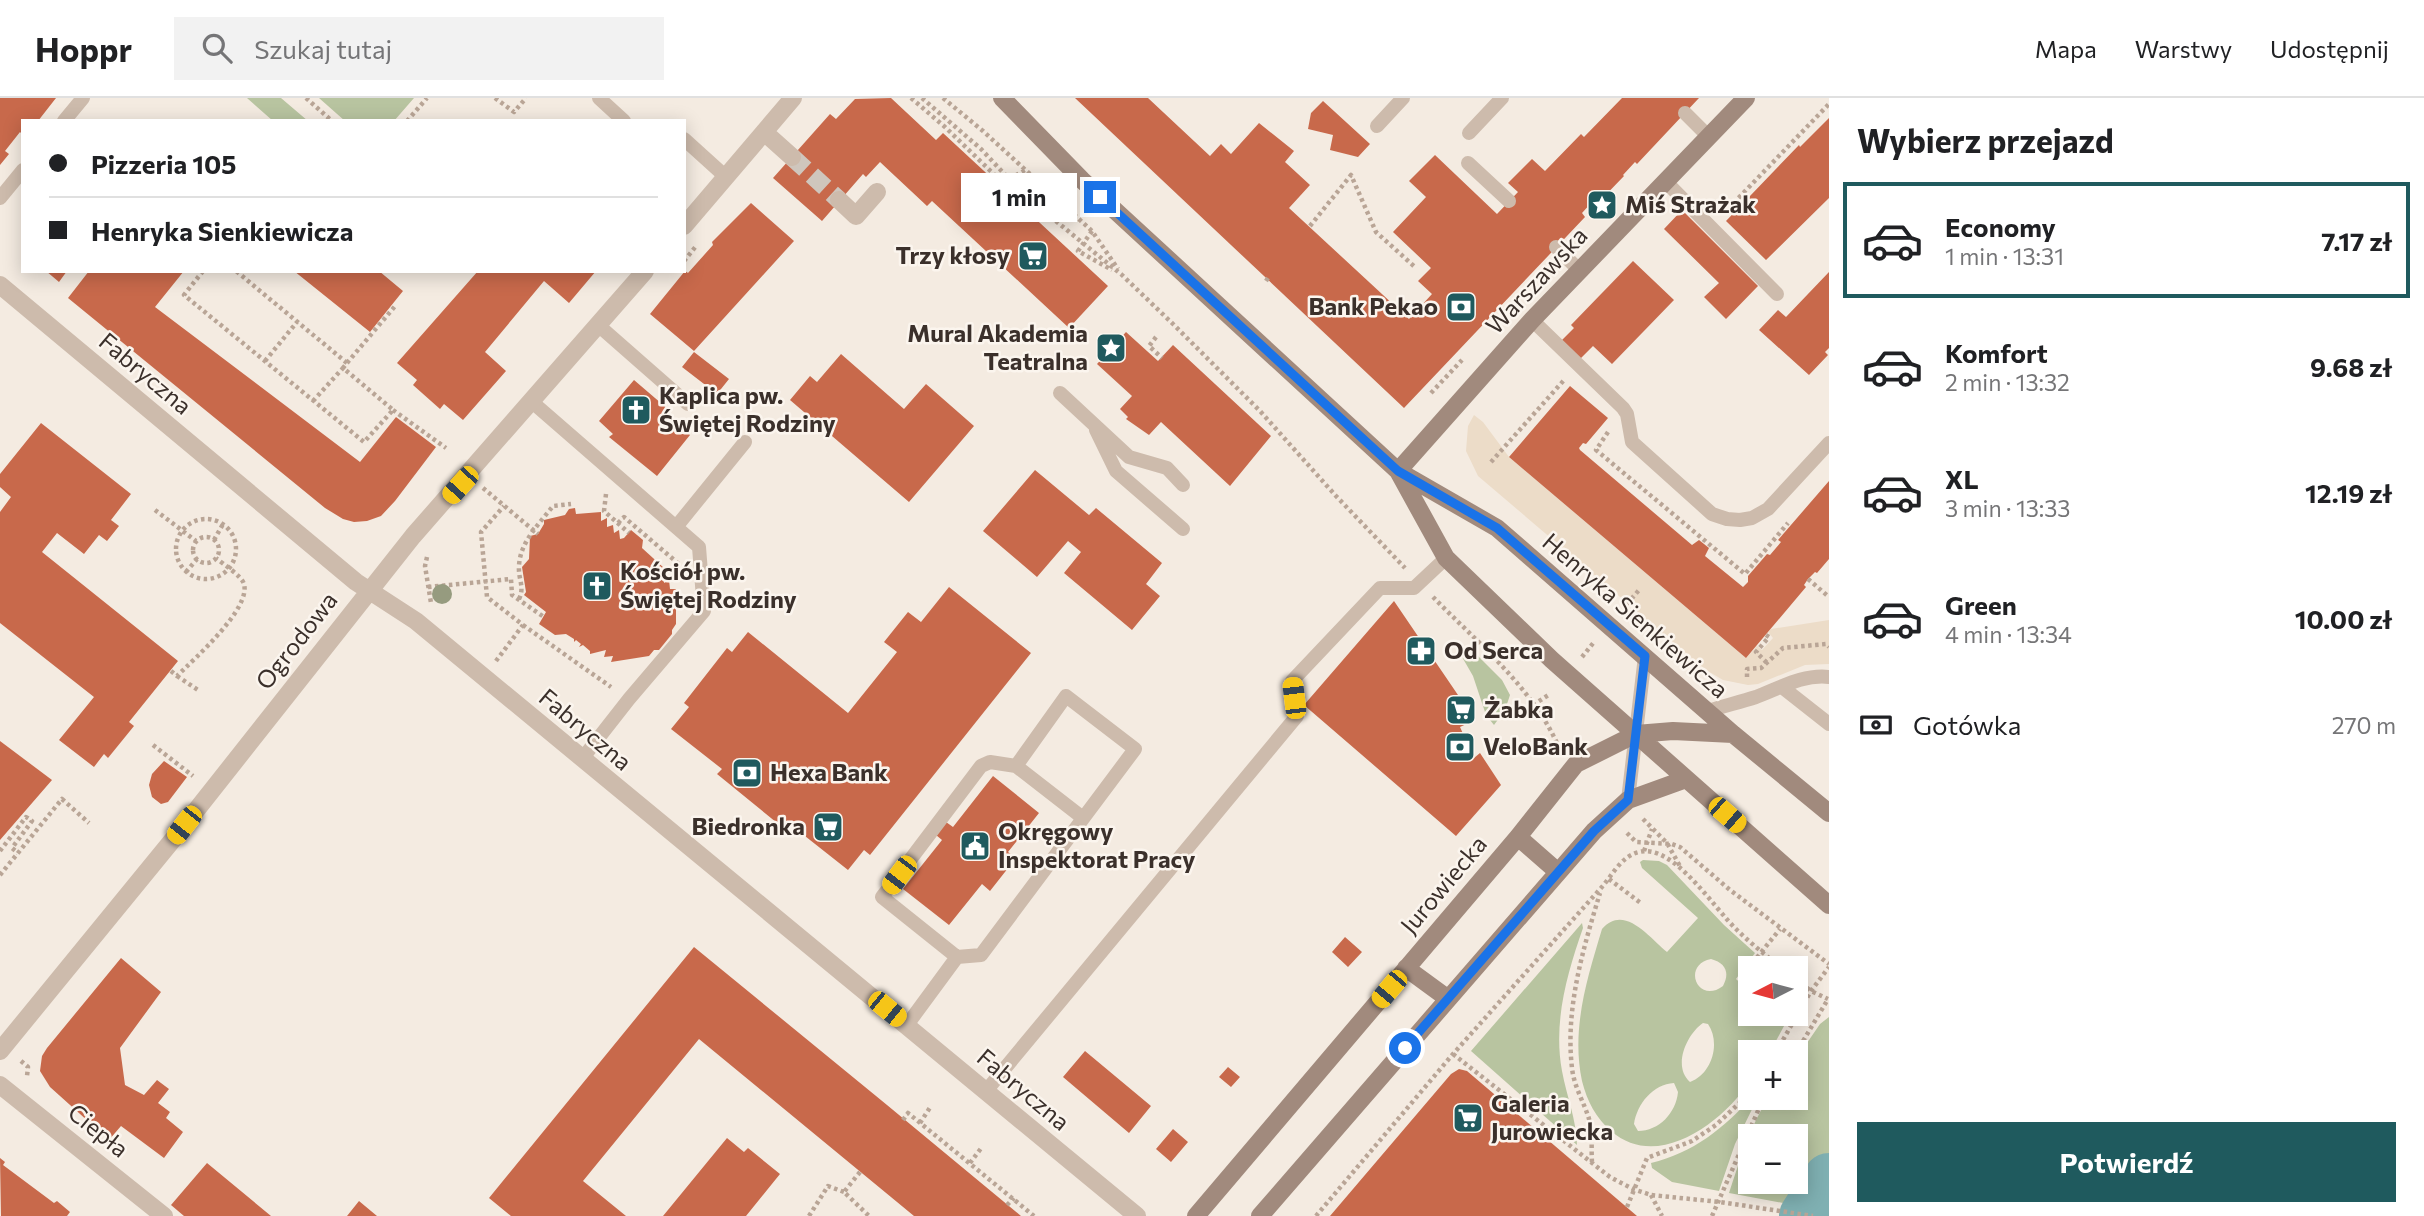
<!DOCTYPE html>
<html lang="pl">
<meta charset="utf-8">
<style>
body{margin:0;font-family:Commissioner,sans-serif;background:#f2f2f2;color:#202124;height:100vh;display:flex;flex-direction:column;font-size:26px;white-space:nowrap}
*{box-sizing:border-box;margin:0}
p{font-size:23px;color:#757577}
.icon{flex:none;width:38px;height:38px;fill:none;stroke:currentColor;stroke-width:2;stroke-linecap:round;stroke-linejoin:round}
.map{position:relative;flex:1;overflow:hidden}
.details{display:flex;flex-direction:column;background:#fff;width:595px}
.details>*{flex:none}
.hud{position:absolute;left:21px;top:21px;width:665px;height:154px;border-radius:0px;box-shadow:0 4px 18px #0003;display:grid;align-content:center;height:154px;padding:0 28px;background:#fff}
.needle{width:46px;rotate:264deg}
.controls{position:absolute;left:1738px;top:858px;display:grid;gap:14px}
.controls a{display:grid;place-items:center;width:70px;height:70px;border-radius:0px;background:#fff;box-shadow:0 4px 18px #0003;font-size:35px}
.end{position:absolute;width:32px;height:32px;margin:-16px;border:9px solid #1a73e8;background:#fff;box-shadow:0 0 0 4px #fff}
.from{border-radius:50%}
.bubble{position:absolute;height:49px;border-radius:0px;background:#fff;box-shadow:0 4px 18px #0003;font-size:23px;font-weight:700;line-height:49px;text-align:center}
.car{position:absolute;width:21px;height:42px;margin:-21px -10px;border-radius:9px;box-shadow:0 0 5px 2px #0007;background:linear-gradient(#f5c518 24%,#345 0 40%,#f5c518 0 76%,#345 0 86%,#f5c518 0)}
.hud b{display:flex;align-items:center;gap:24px;height:66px;font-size:26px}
.hud b+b{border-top:2px solid #e0e0e0}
.hud i{width:18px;height:18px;background:#202124}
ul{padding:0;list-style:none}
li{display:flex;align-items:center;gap:21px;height:116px;margin:0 14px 10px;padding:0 14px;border:4px solid transparent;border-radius:0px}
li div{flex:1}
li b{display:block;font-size:26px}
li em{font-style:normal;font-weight:700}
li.on{border-color:#1f5a5e}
li>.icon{width:63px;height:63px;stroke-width:1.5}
h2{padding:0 28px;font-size:32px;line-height:84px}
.pay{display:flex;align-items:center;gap:18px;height:77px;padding:0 28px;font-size:26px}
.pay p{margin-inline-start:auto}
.button{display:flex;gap:14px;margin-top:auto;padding:14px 28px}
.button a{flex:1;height:80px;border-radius:0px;background:#1f5a5e;color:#fff;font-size:28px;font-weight:700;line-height:80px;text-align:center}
header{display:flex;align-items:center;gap:42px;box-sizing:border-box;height:98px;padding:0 35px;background:#fff;border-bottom:2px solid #e0e0e0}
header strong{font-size:33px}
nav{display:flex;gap:38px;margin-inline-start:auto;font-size:24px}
.search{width:490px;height:63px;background:#f2f2f2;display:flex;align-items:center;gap:18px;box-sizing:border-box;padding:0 24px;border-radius:0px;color:#757577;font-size:26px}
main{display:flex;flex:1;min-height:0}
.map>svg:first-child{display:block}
.green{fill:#b8c4a0;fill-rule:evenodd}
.plaza{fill:#ecdcc8}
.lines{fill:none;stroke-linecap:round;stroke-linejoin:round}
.river{stroke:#7fb0b2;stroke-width:52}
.building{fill:#c8694b}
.street-tunnel{stroke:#cfc6bd;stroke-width:18;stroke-dasharray:18 9;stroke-linecap:butt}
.path{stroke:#b9a596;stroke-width:4.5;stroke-dasharray:3.5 3.5;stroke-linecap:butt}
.lane{stroke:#cdbbac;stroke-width:14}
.street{stroke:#cdbbac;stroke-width:18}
.secondary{stroke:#a18a7d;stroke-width:18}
.tree{fill:#969b7f}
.route{stroke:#1a73e8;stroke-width:9}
.labels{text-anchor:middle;stroke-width:5;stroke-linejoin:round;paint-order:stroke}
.poi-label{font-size:24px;font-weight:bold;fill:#3b302b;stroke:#fbf5ee;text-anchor:start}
.street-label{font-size:24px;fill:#3b302b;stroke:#fbf5ee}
</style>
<header>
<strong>Hoppr</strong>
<div class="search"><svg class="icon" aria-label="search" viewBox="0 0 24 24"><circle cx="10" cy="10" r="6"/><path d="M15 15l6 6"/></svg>Szukaj tutaj</div>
<nav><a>Mapa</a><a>Warstwy</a><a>Udostępnij</a></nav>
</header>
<main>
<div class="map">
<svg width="1829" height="1118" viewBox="0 0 1829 1118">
<rect width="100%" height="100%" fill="#f4ebe1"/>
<path class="green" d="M247,0H281L308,23H273Z
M319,0H414L394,23H345Z
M1458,552L1475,555L1502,582L1510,597L1505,612L1494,627L1486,617L1473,578Z
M1643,762L1659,763L1667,767L1724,827L1755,855L1736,881L1750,894V915H1791L1770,954H1750V983C1723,1024 1658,1074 1611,1033C1596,1020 1587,1003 1582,983C1571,931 1587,881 1602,831C1624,805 1650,840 1667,854L1698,820L1642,770L1640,764ZM1711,861C1726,865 1730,875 1723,888C1698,907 1681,867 1711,861ZM1703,925L1708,926C1721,945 1712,976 1690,984C1672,968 1687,936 1703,925ZM1674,985L1678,994C1676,1015 1659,1033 1638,1033L1634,1026C1637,1006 1653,986 1674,985Z
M1582,825L1583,830C1567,876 1553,924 1562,973C1567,1000 1576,1019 1577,1047L1471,953Z
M1829,919V1060L1799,1108L1729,1095C1740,1062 1750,1028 1769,999H1796V961L1820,926ZM1750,1038H1796V1083H1750Z
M1752,999H1758L1735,1046L1719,1093L1672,1084L1652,1070L1651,1065C1693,1055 1724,1030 1752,999Z"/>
<path class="plaza" d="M1474,317L1483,324L1509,359L1746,560L1757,548L1762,552L1773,540L1768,534L1771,531L1829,522V566L1805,567L1758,586L1748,587L1723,582L1706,572L1478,378L1466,353L1468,328Z"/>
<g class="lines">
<path class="river" d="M1805,1118L1829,1081"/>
</g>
<path class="building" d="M0,0H56L38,23H23V37L20,34L5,53L9,56L0,67Z
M891,0L936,42L943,35L1108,188L1069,230L932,103L927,108L880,64L866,79L863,76L822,123L773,80L830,16L836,21L855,1Z
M1075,0H1148L1210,58L1221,46L1231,56L1259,25L1294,53L1285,64L1310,87L1289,110L1409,221L1432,196L1418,183L1431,170L1393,134L1426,99L1409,83L1435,57L1497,116L1518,94L1508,85L1532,61L1545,73L1581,36L1584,39L1622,0H1699L1637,66L1635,64L1623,77L1624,78L1596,107L1592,104L1582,115L1585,119L1404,310Z
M1323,3L1370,46L1358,59L1330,52L1333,37L1308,31L1311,15Z
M1829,20V100L1766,162L1726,123L1799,47L1800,49Z
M751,105L794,143L694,253L650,216L685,173L688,175L713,147L712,144Z
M1682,112L1758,188L1726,221L1704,199L1719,185L1664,131Z
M1633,163L1674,202L1612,266L1593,248L1580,261L1561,243L1574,230L1571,227Z
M46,173H67L59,184Z
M89,173H184L155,209L360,364L396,319L436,349L395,403L381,418L367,423L354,424L343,421L325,410L68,200Z
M294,173H379L403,193L370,234Z
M478,173H596L569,205L544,183L485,254L506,273L463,322L444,306L440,311L413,287L417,282L397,265Z
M1829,174V250L1825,254L1828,257L1809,277L1759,232L1778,212L1786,219Z
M1126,234L1158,263L1173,247L1271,338L1230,388L1161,324L1149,337L1126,321L1128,319L1120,311L1132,298L1097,266Z
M694,254L729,281L717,296L682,269Z
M841,256L904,311L926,286L974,328L909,404L790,302L810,278L817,284Z
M634,282L669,312L666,316L690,337L657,378L609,339L613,336L599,323Z
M1570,288L1608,320L1586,346L1583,345L1579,350L1580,352L1692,447L1699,442L1709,450L1705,458L1743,489L1748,484V478L1767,456L1770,457L1781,444L1778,442L1829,383V461L1817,475L1815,474L1808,481L1804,487L1806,489L1746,560L1509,359Z
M41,325L131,396L111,422L119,428L107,443L99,437L84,456L57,435L42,454L178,563L129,624L134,628L108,660L104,656L94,669L59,642L94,599L0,525V414L11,399L0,389V376Z
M1035,372L1089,417L1096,410L1162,465L1146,486L1160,498L1132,532L1064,475L1081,454L1068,443L1037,479L983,433Z
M575,410L576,416L601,414V423L607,420V429L613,427L614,435L619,432L620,441L624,440L631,432L643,442L642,450L664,470V485L669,482L670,491H676V526L672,532V536L659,552H654L649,558L611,564L613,558L604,559L606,552L590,556V553L583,547L579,549L581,546L576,542L574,544V541L566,536L555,537L539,526L546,514L524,497L526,494L522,469L529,461L530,438L538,436L544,426V422L565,417L569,411Z
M949,489L1031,555L870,757L864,752L848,772L791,727L787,733L717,676L722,671L671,631L689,609L684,605L727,550L732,554L748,534L848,615L897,554L884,544L908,514L921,524Z
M1394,503L1475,622L1460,629L1474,660L1480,655L1501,687L1456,738L1304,607Z
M0,643L52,682L0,742Z
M164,663L187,679L168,704L161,706L152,699L149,687L152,676Z
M993,678L1039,715L1008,754L1016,760L990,793L982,786L949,827L903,791L942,742L936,737L946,724L953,729Z
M1345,839L1362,854L1348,869L1332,854Z
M694,849L887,1007L1021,1118H914L699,941L583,1083L626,1118H511L489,1100Z
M121,860L161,894L120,950L125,987L144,997L157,982L169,991L158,1005L170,1014L166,1020L183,1034L164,1060L121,1028L109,1042L50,989L40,973L42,958L47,950Z
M1085,953L1151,1008L1129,1035L1063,979Z
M1228,969L1240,979L1231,989L1219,979Z
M1459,971L1467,973L1637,1118H1330L1451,976Z
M1173,1031L1188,1044L1171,1064L1156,1051Z
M727,1040L744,1054L748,1050L780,1076L746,1118H663Z
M0,1060L5,1064L3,1067L54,1105L57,1103L70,1114L67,1118H1Z
M207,1065L271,1118H184L171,1107Z
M359,1103L377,1118H347Z"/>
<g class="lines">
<path class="street-tunnel" d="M792,59L839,102"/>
<path class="path" d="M306,0L332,23
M495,0L514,14L526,0
M911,0L945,29L1003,85L1025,72
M922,0L981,51L1024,97L1122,177L1173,226L1260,313L1336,398L1405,470
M943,0L983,33L1092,133L1118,171
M407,23L427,0
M1724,115L1829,6
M1310,128L1351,77L1376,134L1416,170
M1092,133L1078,153L1112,172
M684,163L697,147
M203,173L184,197L364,344L393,312L343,270L347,265L236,173
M1266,183L1268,180
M1156,239L1149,248L1162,260
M265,263L297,224
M347,265L396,207
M1431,295L1462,262
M313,303L343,270
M393,312L446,350
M1608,334L1596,352L1745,476L1788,425
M1491,364L1565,281
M483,390L538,436
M606,396L604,413L629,435
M155,412L196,443
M176 451a30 30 0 1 1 60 0a30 30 0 1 1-60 0Z
M618,425L624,419L680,467
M193 452a13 13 0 1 1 26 0a13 13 0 1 1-26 0Z
M214,442L223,426
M427,459L425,468L431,505
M186,474L197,461
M1808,481L1829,499
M428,489L511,481L512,497L544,519
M1433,499C1476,543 1535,592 1559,650
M519,501C525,489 518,481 519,468C520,444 539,426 553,408L571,406
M1627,506L1639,492
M523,527L611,589
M1766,537L1769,539L1756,554L1767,565
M1582,559L1594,544
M496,563L523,527L487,499L481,434L504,408
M171,573L177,578C194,561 251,511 244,486C241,477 224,467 216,460
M177,578L198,592
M1747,579V571L1761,570L1783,550L1826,546L1829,549
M1533,607L1550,596
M153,647L193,678
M1643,721L1667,745L1681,770
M1627,735L1636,744L1672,746L1680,749L1730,792L1829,866
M0,753L26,719L32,723L12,750L18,755
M1644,753L1652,731
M0,777L62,701L89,725
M1609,781L1642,806
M1796,881L1811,893L1828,901
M1750,886L1742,878L1780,831
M1776,954L1811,893L1829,869
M1796,955L1828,901
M1453,956L1610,1079L1633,1091L1651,1097L1720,1104L1813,1118
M21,963L28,969L27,978
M903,1022L908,1015L1034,1118
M920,1025L931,1008
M1592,1064C1591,1051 1593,1034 1589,1021C1584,1004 1574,989 1572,970C1565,911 1583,851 1600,795
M970,1065L982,1049
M860,1074L844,1094L869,1118
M1651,1097L1662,1118
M1007,1107L1014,1100
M1627,1109L1647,1060L1692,1043L1716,1027L1750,995
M809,1118L828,1088L844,1094
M1316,1118L1453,956L1601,790C1612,778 1621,758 1639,754C1673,745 1714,810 1736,831C1750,845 1766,857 1781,870
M1712,1118L1764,999"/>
<path class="lane" d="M599,0L624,23
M1685,15L1708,38
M64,23L83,0
M1377,28L1403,0
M1469,35L1502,0
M684,41L726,79
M1468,65L1509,103
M1665,83L1777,196
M0,100L23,72
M1556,149L1579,172
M1532,222L1623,310L1627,316L1632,344L1712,416L1727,421L1740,422L1752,420L1768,411L1829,345
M598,227L688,306
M1060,295L1129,359L1167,370L1183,387
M531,303L676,429
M1096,332L1116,373L1183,431
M1782,589L1829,626
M1708,613C1724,608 1740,604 1756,599C1780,590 1803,576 1829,579
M582,661L629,601L704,513L699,449L676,429L745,344
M1628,702L1645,558
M957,859L882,799L981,668L990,664L1016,668
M907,927L957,859L981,857L1135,651L1066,598L1016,668L1083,720
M986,993L1297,618L1292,583L1380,490H1414L1446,460"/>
<path class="street" d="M764,34L792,59
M839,102L856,118L877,94
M684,128L793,0
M0,187L356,484L416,523L1137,1118
M0,953L175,739L413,438L645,173
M0,987L164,1118"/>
<path class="secondary" d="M1002,0L1082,82L1398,373L1497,430L1733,636L1829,715
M1398,373L1446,460L1552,562L1829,807
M1398,373L1532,222L1746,0
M1518,739L1558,774
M1406,870L1447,900
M1196,1118L1518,739L1576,666L1636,636L1673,633L1733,636
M1260,1118L1594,733L1628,702L1686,681"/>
</g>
<circle class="tree" cx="442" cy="496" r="10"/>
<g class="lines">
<path class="route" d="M1100,99L1398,373L1497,430L1645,558L1628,702L1594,733L1405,950"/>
</g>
<defs>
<g id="sight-square" transform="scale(1.575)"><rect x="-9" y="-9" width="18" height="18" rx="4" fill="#1f5a5e" stroke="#fbf5ee"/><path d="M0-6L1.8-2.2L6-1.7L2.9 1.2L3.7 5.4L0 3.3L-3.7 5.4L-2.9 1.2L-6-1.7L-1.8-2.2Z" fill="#fff"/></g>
<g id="supermarket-square" transform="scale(1.575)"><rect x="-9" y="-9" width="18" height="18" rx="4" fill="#1f5a5e" stroke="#fbf5ee"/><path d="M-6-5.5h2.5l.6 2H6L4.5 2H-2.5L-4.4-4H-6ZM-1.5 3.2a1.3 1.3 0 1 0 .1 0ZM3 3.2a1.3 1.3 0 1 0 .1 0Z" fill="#fff"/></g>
<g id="bank-square" transform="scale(1.575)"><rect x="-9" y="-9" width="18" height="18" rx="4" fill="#1f5a5e" stroke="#fbf5ee"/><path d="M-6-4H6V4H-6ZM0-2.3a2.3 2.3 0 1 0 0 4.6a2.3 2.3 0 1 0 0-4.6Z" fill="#fff"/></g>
<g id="church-square" transform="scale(1.575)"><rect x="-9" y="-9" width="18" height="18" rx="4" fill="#1f5a5e" stroke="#fbf5ee"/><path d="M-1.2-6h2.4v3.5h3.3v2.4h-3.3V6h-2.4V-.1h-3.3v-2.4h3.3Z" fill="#fff"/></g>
<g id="pharmacy-square" transform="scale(1.575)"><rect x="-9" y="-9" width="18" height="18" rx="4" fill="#1f5a5e" stroke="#fbf5ee"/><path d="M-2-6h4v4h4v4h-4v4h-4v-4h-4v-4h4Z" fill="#fff"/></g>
<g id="civic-square" transform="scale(1.575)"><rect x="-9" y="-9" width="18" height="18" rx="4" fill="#1f5a5e" stroke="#fbf5ee"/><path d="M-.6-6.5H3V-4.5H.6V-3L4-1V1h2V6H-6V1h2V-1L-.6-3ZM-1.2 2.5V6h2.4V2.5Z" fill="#fff"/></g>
</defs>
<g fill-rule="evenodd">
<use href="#sight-square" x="1602" y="107"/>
<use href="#supermarket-square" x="1033" y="158"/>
<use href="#bank-square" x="1461" y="209"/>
<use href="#sight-square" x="1111" y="250"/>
<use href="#church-square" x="636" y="312"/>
<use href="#church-square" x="597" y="488"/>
<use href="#pharmacy-square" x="1421" y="553"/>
<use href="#supermarket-square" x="1461" y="612"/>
<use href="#bank-square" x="1460" y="649"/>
<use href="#bank-square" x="747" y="675"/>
<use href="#supermarket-square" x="828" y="729"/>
<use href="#civic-square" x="975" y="748"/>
<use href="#supermarket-square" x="1468" y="1020"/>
</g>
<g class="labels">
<g class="poi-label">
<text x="1625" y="115">Miś Strażak</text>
<text x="1010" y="166" text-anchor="end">Trzy kłosy</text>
<text x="1438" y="217" text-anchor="end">Bank Pekao</text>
<text x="1088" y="244" text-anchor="end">Mural Akademia<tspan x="1088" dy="28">Teatralna</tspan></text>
<text x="659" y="306">Kaplica pw.<tspan x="659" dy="28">Świętej Rodziny</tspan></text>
<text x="620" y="482">Kościół pw.<tspan x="620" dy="28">Świętej Rodziny</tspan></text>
<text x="1444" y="561">Od Serca</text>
<text x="1484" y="620">Żabka</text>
<text x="1483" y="657">VeloBank</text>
<text x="770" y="683">Hexa Bank</text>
<text x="805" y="737" text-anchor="end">Biedronka</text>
<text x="998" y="742">Okręgowy<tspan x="998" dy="28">Inspektorat Pracy</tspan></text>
<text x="1491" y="1014">Galeria<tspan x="1491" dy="28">Jurowiecka</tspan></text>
</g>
<g class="street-label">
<text transform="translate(1537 183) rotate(-47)" y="8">Warszawska</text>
<text transform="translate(145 276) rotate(40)" y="8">Fabryczna</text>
<text transform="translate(1635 518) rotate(41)" y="8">Henryka Sienkiewicza</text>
<text transform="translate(297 543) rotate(-52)" y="8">Ogrodowa</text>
<text transform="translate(585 632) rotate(40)" y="8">Fabryczna</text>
<text transform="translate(1444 787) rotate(-50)" y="8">Jurowiecka</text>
<text transform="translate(1023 992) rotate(40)" y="8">Fabryczna</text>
<text transform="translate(98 1033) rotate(39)" y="8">Ciepła</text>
</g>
</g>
</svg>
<div class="controls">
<a><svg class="needle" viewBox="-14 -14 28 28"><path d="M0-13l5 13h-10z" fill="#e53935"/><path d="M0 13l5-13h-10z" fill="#757577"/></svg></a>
<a>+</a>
<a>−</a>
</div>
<i class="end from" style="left:1405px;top:950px"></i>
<i class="end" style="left:1100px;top:99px"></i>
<div class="bubble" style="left:961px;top:75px;width:116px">1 min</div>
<i class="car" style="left:460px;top:387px;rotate:222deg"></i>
<i class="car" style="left:1294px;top:600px;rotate:353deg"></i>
<i class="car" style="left:1727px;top:717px;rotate:131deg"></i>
<i class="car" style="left:184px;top:727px;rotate:218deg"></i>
<i class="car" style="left:899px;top:777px;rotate:217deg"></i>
<i class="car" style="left:1389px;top:891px;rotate:220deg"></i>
<i class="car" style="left:887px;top:911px;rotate:129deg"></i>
<div class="hud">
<b><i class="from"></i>Pizzeria 105</b>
<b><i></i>Henryka Sienkiewicza</b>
</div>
</div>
<section class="details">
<h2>Wybierz przejazd</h2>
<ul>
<li class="on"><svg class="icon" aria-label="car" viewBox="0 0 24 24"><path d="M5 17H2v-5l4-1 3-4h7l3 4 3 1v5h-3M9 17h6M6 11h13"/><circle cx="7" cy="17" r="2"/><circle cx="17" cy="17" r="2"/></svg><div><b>Economy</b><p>1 min · 13:31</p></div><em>7.17 zł</em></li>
<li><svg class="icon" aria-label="car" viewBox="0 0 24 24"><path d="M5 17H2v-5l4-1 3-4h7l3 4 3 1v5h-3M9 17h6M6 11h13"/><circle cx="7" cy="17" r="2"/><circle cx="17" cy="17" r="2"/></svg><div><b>Komfort</b><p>2 min · 13:32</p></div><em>9.68 zł</em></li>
<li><svg class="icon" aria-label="car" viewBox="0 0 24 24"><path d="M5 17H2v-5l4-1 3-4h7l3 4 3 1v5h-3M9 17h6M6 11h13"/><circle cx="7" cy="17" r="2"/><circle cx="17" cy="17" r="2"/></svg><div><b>XL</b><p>3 min · 13:33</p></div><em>12.19 zł</em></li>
<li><svg class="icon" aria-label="car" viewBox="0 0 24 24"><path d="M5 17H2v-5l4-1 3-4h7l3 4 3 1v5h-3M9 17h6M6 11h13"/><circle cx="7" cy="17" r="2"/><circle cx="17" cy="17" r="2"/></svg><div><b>Green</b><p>4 min · 13:34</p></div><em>10.00 zł</em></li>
</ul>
<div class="pay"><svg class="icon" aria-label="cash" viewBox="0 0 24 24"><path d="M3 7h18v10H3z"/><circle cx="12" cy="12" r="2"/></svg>Gotówka<p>270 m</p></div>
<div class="button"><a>Potwierdź</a></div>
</section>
</main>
